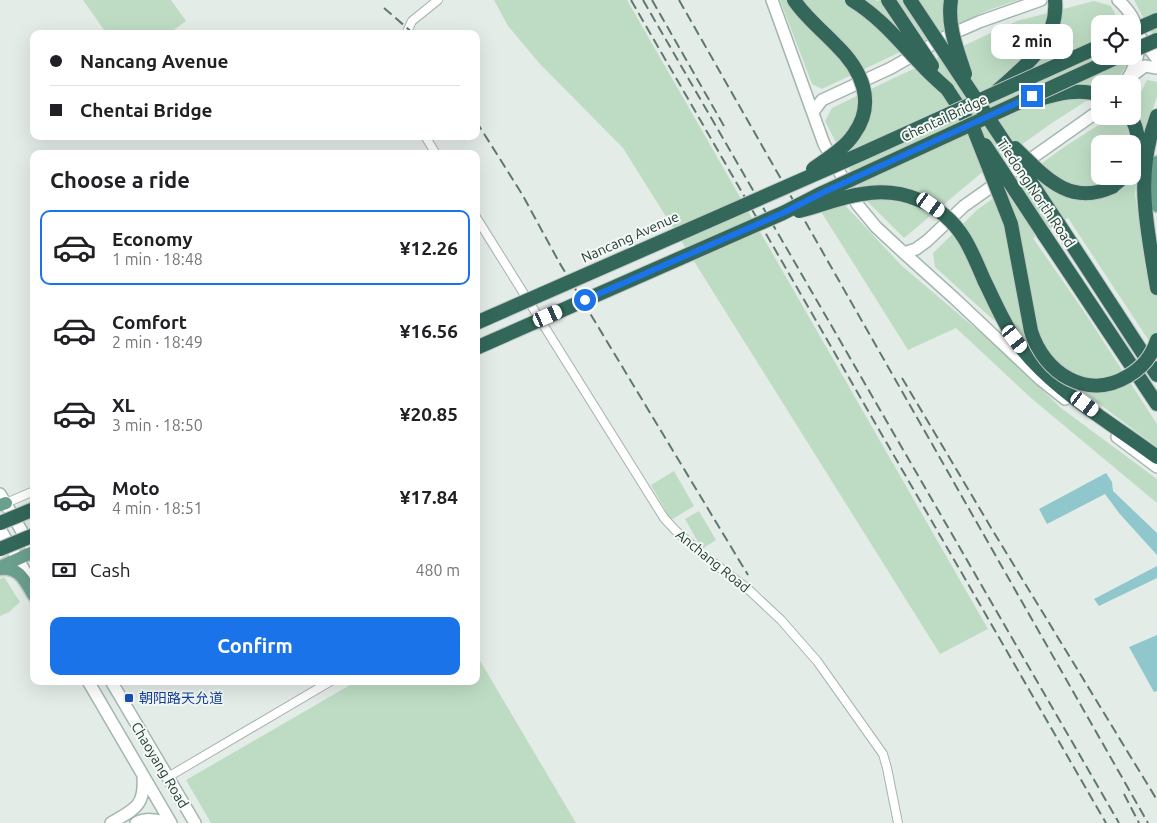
<!DOCTYPE html>
<meta charset="utf-8">
<style>
body{margin:0;font-family:Ubuntu,"Noto Sans SC",sans-serif;background:#f6f6f6;color:#202124;height:100vh;display:flex;flex-direction:column;font-size:19px;white-space:nowrap}
*{box-sizing:border-box;margin:0}
p{font-size:16px;color:#757577}
.icon{flex:none;width:28px;height:28px;fill:none;stroke:currentColor;stroke-width:2;stroke-linecap:round;stroke-linejoin:round}
.map{position:relative;flex:1;overflow:hidden}
.sheet{position:absolute;left:30px;top:150px;width:450px;height:535px;display:flex;flex-direction:column;background:#fff;border-radius:10px;box-shadow:0 5px 20px #0002}
.sheet>*{flex:none}
.guide{position:absolute;left:30px;top:30px;width:450px;height:110px;border-radius:10px;box-shadow:0 5px 20px #0002;display:grid;align-content:center;height:110px;padding:0 20px;background:#fff}
.buttons{position:absolute;left:1091px;top:15px;display:grid;gap:10px}
.buttons a{display:grid;place-items:center;width:50px;height:50px;border-radius:10px;background:#fff;box-shadow:0 5px 20px #0002;font-size:25px}
.end{position:absolute;width:22px;height:22px;margin:-11px;border:6px solid #1a73e8;background:#fff;box-shadow:0 0 0 2px #fff}
.from{border-radius:50%}
.bubble{position:absolute;height:35px;border-radius:10px;background:#fff;box-shadow:0 5px 20px #0002;font-size:16px;font-weight:700;line-height:35px;text-align:center}
.car{position:absolute;width:15px;height:30px;margin:-15px -8px;border-radius:6px;box-shadow:0 0 4px 1px #0007;background:linear-gradient(#fff 24%,#345 0 40%,#fff 0 76%,#345 0 86%,#fff 0)}
.guide b{display:flex;align-items:center;gap:18px;height:48px;font-size:19px}
.guide b+b{border-top:1px solid #e0e0e0}
.guide i{width:12px;height:12px;background:#202124}
ul{padding:0;list-style:none}
li{display:flex;align-items:center;gap:15px;height:75px;margin:0 10px 8px;padding:0 10px;border:2px solid transparent;border-radius:10px}
li div{flex:1}
li b{display:block;font-size:19px}
li em{font-style:normal;font-weight:700}
li.selected{border-color:#1a73e8}
li>.icon{width:45px;height:45px;stroke-width:1.5}
h2{padding:0 20px;font-size:22px;line-height:60px}
.pay{display:flex;align-items:center;gap:12px;height:55px;padding:0 20px;font-size:19px}
.pay p{margin-inline-start:auto}
.cta{display:flex;gap:10px;margin-top:auto;padding:10px 20px}
.cta a{flex:1;height:58px;border-radius:10px;background:#1a73e8;color:#fff;font-size:20px;font-weight:700;line-height:58px;text-align:center}
.map>svg:first-child{display:block}
.green{fill:#bedcc4;fill-rule:evenodd}
.water{fill:#90c7cd}
.lines{fill:none;stroke-linecap:round;stroke-linejoin:round}
.street-casing{stroke:#a7b4af;stroke-width:10}
.secondary-casing{stroke:#a3b7af;stroke-width:14}
.primary-casing{stroke:#c2c9c6;stroke-width:15}
.highway-casing{stroke:#c2c9c6;stroke-width:16}
.street{stroke:#fff;stroke-width:8}
.secondary{stroke:#fff;stroke-width:11}
.primary{stroke:#6b9f8e;stroke-width:12}
.highway{stroke:#326759;stroke-width:14}
.rail{stroke:#5f7870;stroke-width:2;stroke-dasharray:10 5;stroke-linecap:butt}
.highway-bridge-casing{stroke:#c2c9c6;stroke-width:16;stroke-linecap:butt}
.highway-bridge{stroke:#326759;stroke-width:14}
.route{stroke:#1a73e8;stroke-width:6}
.transit-dot{fill:#1a4fb4;stroke:#f4f9f6;stroke-width:2}
.labels{text-anchor:middle;stroke-width:4;stroke-linejoin:round;paint-order:stroke}
.street-label{font-size:14px;fill:#243d35;stroke:#f4f9f6}
.transit-label{font-size:14px;fill:#164399;stroke:#f4f9f6;text-anchor:start}
</style>
<div class="map">
<svg width="1157" height="823" viewBox="0 0 1157 823">
<rect width="100%" height="100%" fill="#e4ece8"/>
<path class="green" d="M83,0H171L186,21L168,34H107Z
M494,0H627L988,629L940,654L623,148L540,64L508,26Z
M780,0H875L877,1L879,0H1018L989,10L822,89L812,84Z
M1134,0H1157V43Z
M1094,1L1111,6L1120,24H1100V56H1129L1130,60L1116,82L1113,84H1100V92L1052,123L980,174L904,238L865,199L825,121L832,108L896,77L1017,21Z
M1147,80L1157,82V97L1152,111L1137,176L1135,195L1144,244L1157,284V353L1068,218L1033,238L1085,313L1157,424V447L1086,394L1066,381L989,316L935,267L933,253L977,210L1067,145L1113,116H1132L1133,101L1139,96ZM1100,144H1132V176H1100Z
M842,202L902,266L1008,356L1061,408L1157,479V503L1031,398L956,328L908,350L820,210Z
M674,471L694,506L671,520L651,485Z
M699,511L716,540L702,549L685,519Z
M4,577L20,602L9,612L0,616V579Z
M476,654L576,823H211L186,780L357,681H476Z"/>
<path class="water" d="M1106,473L1112,482L1113,491L1157,533V555L1119,513L1105,494L1047,524L1039,509Z
M1157,566V578L1099,606L1094,599Z
M1157,635V691L1154,692L1129,647Z"/>
<g class="lines">
<g class="street-casing">
<path id="street" d="M406,34L412,21L438,0
M425,136L436,154
M476,217L664,518L675,530L702,554L748,589L781,620L817,661L883,754L887,768L898,823
M6,503L34,491
M168,777L331,681"/>
</g>
<g class="secondary-casing">
<path id="secondary" d="M772,0L824,144L857,204L876,227L904,253L954,298L1040,379L1065,399
M1118,0C1145,24 1145,55 1124,84
M1141,38L1157,59
M1130,77L1145,66L1157,68
M813,112L822,100L891,68L947,36L979,22L1041,0
M904,253L916,249L927,241L964,206L1100,110
M1117,437L1157,467
M0,494L34,552
M0,529L33,585
M88,681L171,823
M111,681L195,823
M111,823C134,809 145,807 143,777
M136,823C145,818 157,819 166,823"/>
</g>
<g class="primary-casing">
<path id="primary" d="M1157,162L1156,199L1157,206
M0,505L6,503
M0,567L33,552
M0,569C19,566 25,581 34,596"/>
</g>
<g class="highway-casing">
<path id="highway" d="M947,89L974,130
M998,90C1025,66 1059,41 1055,0
M1032,101C1054,95 1077,87 1100,95
M1130,116C1140,131 1140,149 1132,165
M1157,116C1134,176 1147,226 1157,288
M1112,187L1125,176
M1058,223L1157,375
M1043,233L1157,404
M984,280C994,300 1003,322 1016,341C1052,390 1109,421 1157,457"/>
</g>
<use href="#street" class="street"/>
<use href="#secondary" class="secondary"/>
<use href="#primary" class="primary"/>
<use href="#highway" class="highway"/>
<path class="rail" d="M631,0L1106,823
M643,0L1119,823
M652,0L724,126
M679,0L1148,823
M384,8L414,34
M476,121L522,194L559,262L748,575
M902,378L993,531L1157,800
M1124,794L1139,823"/>
<g class="highway-bridge-casing">
<path id="highway-bridge" d="M794,0C805,17 822,30 836,45C861,69 877,102 854,134C845,148 827,159 813,169
M852,0C880,17 899,41 921,64C929,73 938,81 947,89
M888,0L932,66
M910,0L1058,223
M951,0C947,26 957,49 965,74
M1132,31L1157,20
M1132,51L1157,40
M974,130L1011,224L1031,331C1044,373 1087,401 1128,376C1142,368 1152,356 1157,340
M985,145L1043,233
M1015,148C1044,176 1069,207 1112,187
M799,211C820,206 840,197 862,194C902,187 942,203 964,238C972,251 978,266 984,280
M476,323L861,154L1100,46
M476,348L783,213L822,193L1120,56
M0,523L34,509
M0,549L34,535"/>
</g>
<use href="#highway-bridge" class="highway-bridge"/>
</g>
<g class="lines">
<path class="route" d="M585,300L783,213L822,193L1032,96"/>
</g>
<rect class="transit-dot" x="124" y="693" width="10" height="10" rx="2.5"/>
<g class="labels">
<g class="street-label">
<text transform="translate(944 118) rotate(-25)" y="5">Chentai Bridge</text>
<text transform="translate(1036 193) rotate(56)" y="5">Tiedong North Road</text>
<text transform="translate(630 237) rotate(-24)" y="5">Nancang Avenue</text>
<text transform="translate(713 561) rotate(39)" y="5">Anchang Road</text>
<text transform="translate(160 765) rotate(59)" y="5">Chaoyang Road</text>
</g>
<g class="transit-label">
<text x="139" y="703">朝阳路天允道</text>
</g>
</g>
</svg>
<div class="buttons">
<a><svg class="icon" aria-label="locate" viewBox="0 0 24 24"><circle cx="12" cy="12" r="6"/><path d="M12 2v4M12 18v4M2 12h4M18 12h4"/></svg></a>
<a>+</a>
<a>−</a>
</div>
<i class="end from" style="left:585px;top:300px"></i>
<i class="end" style="left:1032px;top:96px"></i>
<div class="bubble" style="left:991px;top:24px;width:82px">2 min</div>
<i class="car" style="left:931px;top:205px;rotate:125deg"></i>
<i class="car" style="left:548px;top:316px;rotate:66deg"></i>
<i class="car" style="left:1015px;top:339px;rotate:143deg"></i>
<i class="car" style="left:1085px;top:404px;rotate:126deg"></i>
<div class="guide">
<b><i class="from"></i>Nancang Avenue</b>
<b><i></i>Chentai Bridge</b>
</div>
<section class="sheet">
<h2>Choose a ride</h2>
<ul>
<li class="selected"><svg class="icon" aria-label="car" viewBox="0 0 24 24"><path d="M5 17H2v-5l4-1 3-4h7l3 4 3 1v5h-3M9 17h6M6 11h13"/><circle cx="7" cy="17" r="2"/><circle cx="17" cy="17" r="2"/></svg><div><b>Economy</b><p>1 min · 18:48</p></div><em>¥12.26</em></li>
<li><svg class="icon" aria-label="car" viewBox="0 0 24 24"><path d="M5 17H2v-5l4-1 3-4h7l3 4 3 1v5h-3M9 17h6M6 11h13"/><circle cx="7" cy="17" r="2"/><circle cx="17" cy="17" r="2"/></svg><div><b>Comfort</b><p>2 min · 18:49</p></div><em>¥16.56</em></li>
<li><svg class="icon" aria-label="car" viewBox="0 0 24 24"><path d="M5 17H2v-5l4-1 3-4h7l3 4 3 1v5h-3M9 17h6M6 11h13"/><circle cx="7" cy="17" r="2"/><circle cx="17" cy="17" r="2"/></svg><div><b>XL</b><p>3 min · 18:50</p></div><em>¥20.85</em></li>
<li><svg class="icon" aria-label="car" viewBox="0 0 24 24"><path d="M5 17H2v-5l4-1 3-4h7l3 4 3 1v5h-3M9 17h6M6 11h13"/><circle cx="7" cy="17" r="2"/><circle cx="17" cy="17" r="2"/></svg><div><b>Moto</b><p>4 min · 18:51</p></div><em>¥17.84</em></li>
</ul>
<div class="pay"><svg class="icon" aria-label="cash" viewBox="0 0 24 24"><path d="M3 7h18v10H3z"/><circle cx="12" cy="12" r="2"/></svg>Cash<p>480 m</p></div>
<div class="cta"><a>Confirm</a></div>
</section>
</div>
